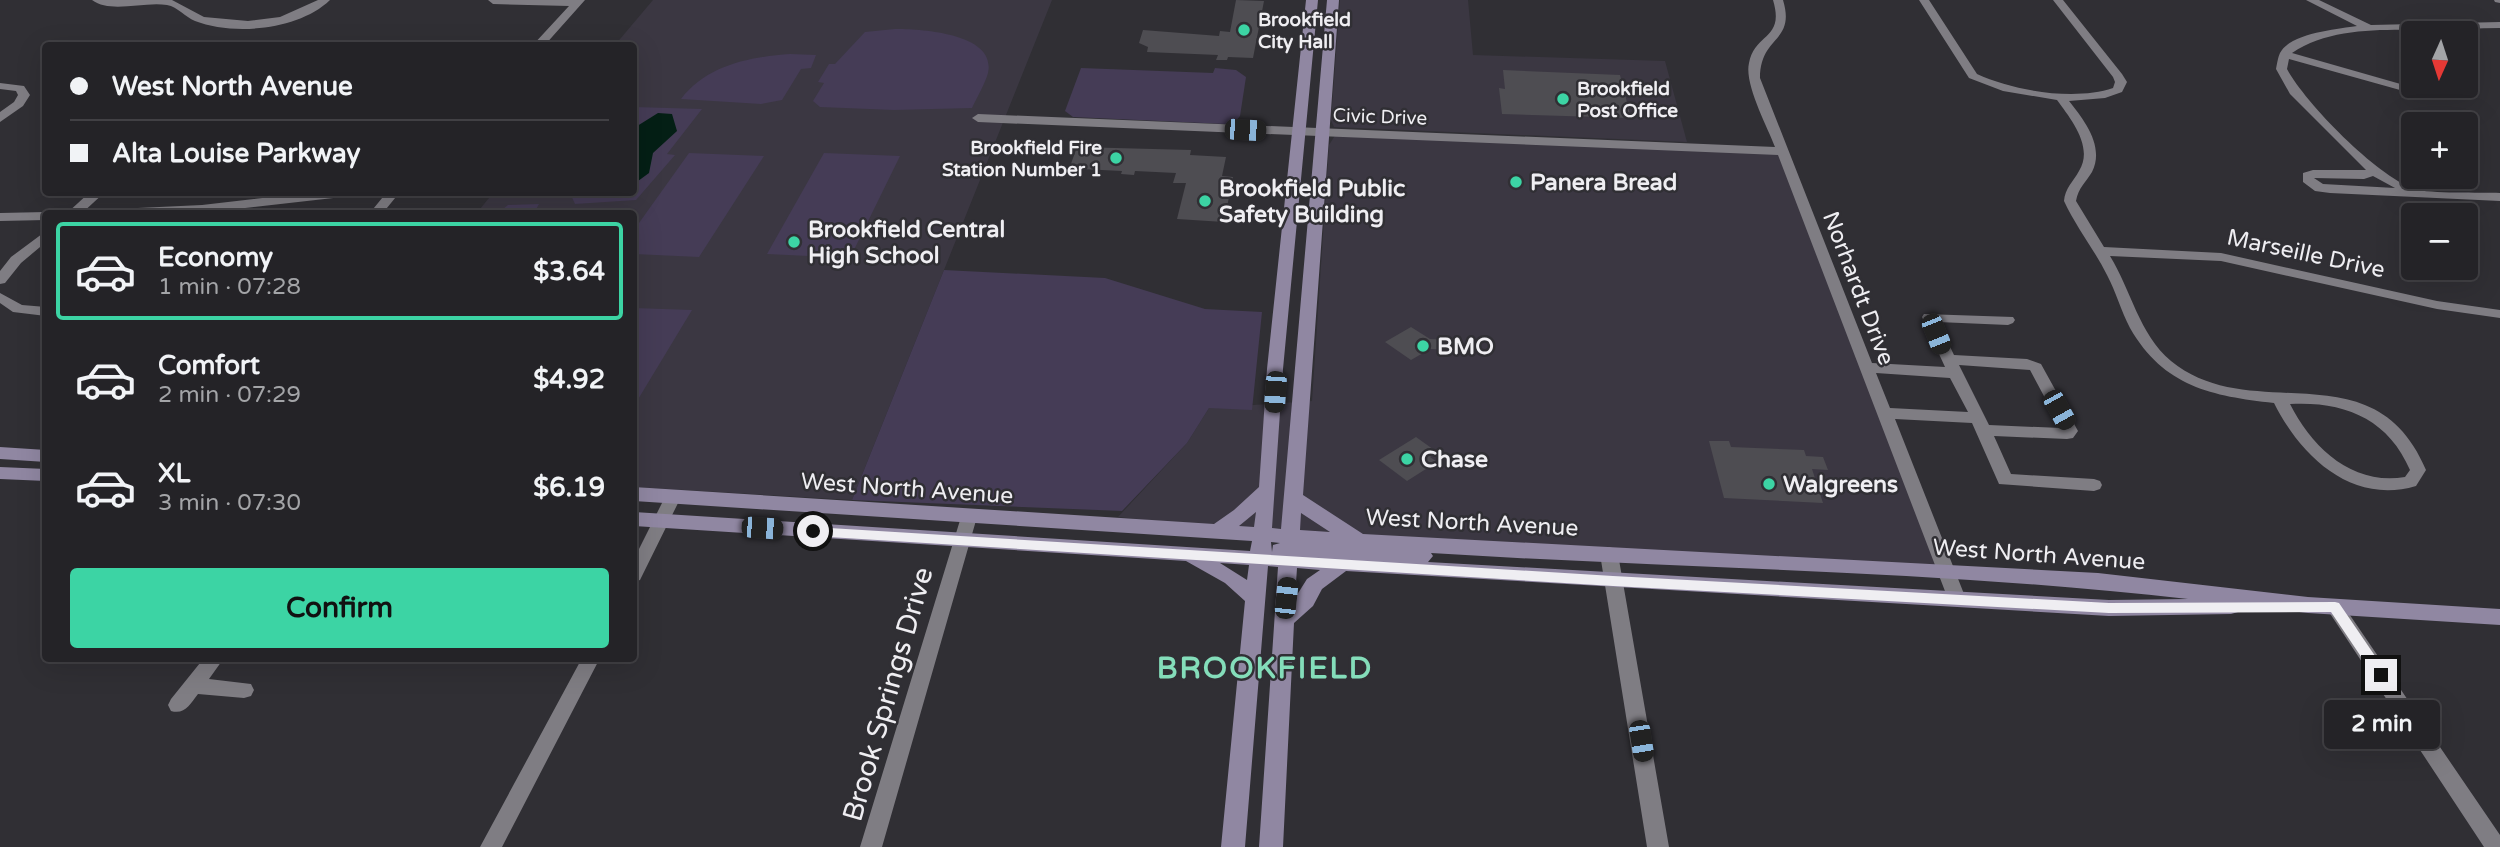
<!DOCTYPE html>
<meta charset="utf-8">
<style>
body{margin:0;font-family:"Varela Round",sans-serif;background:#302f33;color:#f1f3f6;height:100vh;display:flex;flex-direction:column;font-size:26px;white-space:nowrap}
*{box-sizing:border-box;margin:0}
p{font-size:23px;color:#a3a4a7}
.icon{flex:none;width:38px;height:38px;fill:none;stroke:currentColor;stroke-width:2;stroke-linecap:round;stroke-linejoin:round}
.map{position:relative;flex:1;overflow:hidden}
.panel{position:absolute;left:42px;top:210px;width:595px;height:452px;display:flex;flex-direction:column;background:#242327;border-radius:7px;box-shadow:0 7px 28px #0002,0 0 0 2px #414044}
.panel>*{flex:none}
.hud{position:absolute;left:42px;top:42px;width:595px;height:154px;border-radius:7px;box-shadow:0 7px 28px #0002,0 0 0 2px #414044;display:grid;align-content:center;height:154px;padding:0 28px;background:#242327}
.needle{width:46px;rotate:183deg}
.buttons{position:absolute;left:2401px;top:21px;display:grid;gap:14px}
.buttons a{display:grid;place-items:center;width:77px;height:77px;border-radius:7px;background:#242327;box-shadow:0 7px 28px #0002,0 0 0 2px #414044;font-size:35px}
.end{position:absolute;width:32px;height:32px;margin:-16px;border:9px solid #efeef2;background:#111;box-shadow:0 0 0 4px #111}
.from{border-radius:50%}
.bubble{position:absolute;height:49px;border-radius:7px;background:#242327;box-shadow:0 7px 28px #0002,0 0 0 2px #414044;font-size:23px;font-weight:700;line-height:49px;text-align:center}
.car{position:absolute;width:21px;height:42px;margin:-21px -10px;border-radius:9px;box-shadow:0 0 5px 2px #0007;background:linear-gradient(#222 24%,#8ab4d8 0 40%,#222 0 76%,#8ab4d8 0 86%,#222 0)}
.hud b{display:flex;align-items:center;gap:24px;height:66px;font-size:26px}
.hud b+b{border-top:2px solid #414044}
.hud i{width:18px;height:18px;background:#f1f3f6}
ul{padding:12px 0 0;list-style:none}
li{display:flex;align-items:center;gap:21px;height:98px;margin:0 14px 10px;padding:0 14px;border:4px solid transparent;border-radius:7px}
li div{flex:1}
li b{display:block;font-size:26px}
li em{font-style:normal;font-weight:700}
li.on{border-color:#3cd4a4}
li>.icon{width:63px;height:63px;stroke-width:1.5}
.button{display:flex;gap:14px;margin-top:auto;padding:14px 28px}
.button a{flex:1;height:80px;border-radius:7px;background:#3cd4a4;color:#111;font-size:28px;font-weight:700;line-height:80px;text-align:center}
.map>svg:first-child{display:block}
.built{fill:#3b3742}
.green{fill:#453c56}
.water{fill:#041f15}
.building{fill:#4e4d52}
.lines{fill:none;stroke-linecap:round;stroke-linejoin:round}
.street{fill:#7f7d83;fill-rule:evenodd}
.secondary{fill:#9087a2;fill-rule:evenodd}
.route{fill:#efeef2}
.poi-dot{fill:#3cd4a4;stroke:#302f34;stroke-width:2.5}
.labels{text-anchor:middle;stroke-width:5;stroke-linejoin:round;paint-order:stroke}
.far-poi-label{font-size:19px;font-weight:bold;fill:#efeef2;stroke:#302f34;text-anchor:start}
.far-street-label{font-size:19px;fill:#efeef2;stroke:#302f34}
.poi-label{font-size:23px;font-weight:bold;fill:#efeef2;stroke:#302f34;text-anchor:start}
.street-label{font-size:23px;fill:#efeef2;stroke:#302f34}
.near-street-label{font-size:28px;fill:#efeef2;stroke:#302f34}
.district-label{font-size:30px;font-weight:bold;letter-spacing:2px;fill:#84ddba;stroke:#302f34}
</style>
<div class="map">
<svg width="2500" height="847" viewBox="0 0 2500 847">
<rect width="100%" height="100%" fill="#302f34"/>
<path class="built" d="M653,0H1052L852,500L634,487V214H476L493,193L634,192V46L615,45Z
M1340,0H1468L1473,55L1665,61L1687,142L1334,127L1331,120Z
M1336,134L1781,151L1945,571L1310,537L1118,517L1187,443L1209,408L1312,401L1329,145Z"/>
<path class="green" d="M895,29C920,29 997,33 988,73C985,84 977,97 972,108L894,110L820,107L813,101L824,83L818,82L829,64H835L865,32Z
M790,54L816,55L811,68L801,69L782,100L761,104L681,99C707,65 750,57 790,54Z
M1081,68L1213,73L1215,68L1236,70L1246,77L1240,116L1236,121L1226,124L1073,117L1065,111Z
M634,107L702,109L667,154L675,155L636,200L575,204L570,193L634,192Z
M689,153L764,156L699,257L634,254V230Z
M824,153L900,156L850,258L767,254Z
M539,204L535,211L605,213H498L508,205Z
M944,270L1105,278L1205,309L1262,312L1252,410L1209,408L1187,443L1122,511L852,500Z
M634,308L692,310L634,406Z"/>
<path class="water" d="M658,113L672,114L677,131L653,153L649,173L634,184V128Z"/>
<path class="building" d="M1236,0L1264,1L1253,58L1228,57L1227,60H1216L1218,55L1147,52L1148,47L1139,43L1143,30L1219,36L1220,31L1230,32Z
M1503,70L1620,75L1631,118L1502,114L1499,88L1505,89Z
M1077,147L1191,150L1190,155L1226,157L1222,176L1233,177L1224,222L1177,219L1186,183H1173L1176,173L1135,171L1134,175L1121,174L1122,171L1081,169L1080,173L1068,172Z
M1411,327L1430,339L1452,340L1456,350L1430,349L1411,360L1385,342Z
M1416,437L1437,452L1430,457L1437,462L1407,481L1379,460Z
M1709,441H1729L1731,447L1804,450L1806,456L1823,457L1828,470L1812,469L1823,503L1724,498Z"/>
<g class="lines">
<path class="street" d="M92,0H172L204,17L248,21L280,17L318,0H330C299,30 234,36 195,21C185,17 178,7 167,5C144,1 111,14 92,0Z
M488,0H585L544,46H532L569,6L493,4Z
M1773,0H1783C1796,43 1760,35 1760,78L1872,363L1945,367L1922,317L1924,314L2013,317L2015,320L2013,323L2008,325L1938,322L1954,355L2027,359L2041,364L2078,431L2073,438L2067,439L1994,436L2011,474L2094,479L2100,481L2102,485L2100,489L2094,491L1999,484L1972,423L1895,419L1966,599L1963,604L1957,606L1951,604L1948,599L1778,155L978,122L972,118L978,114L1775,147C1767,126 1744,84 1749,63C1755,32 1785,40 1773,0ZM1959,365L2030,370L2061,428L1989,425ZM1876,373L1950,378L1968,412L1890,408Z
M1919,0H1929L1977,74C2014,91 2075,101 2113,88L2115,82L2113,77L2053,0H2063L2122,74L2127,82L2122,92L2105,98L2069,101C2084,120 2105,146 2092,172C2086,182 2078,188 2076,201L2104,247L2221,253L2437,301L2500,310V318L2437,309L2221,261L2110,256C2131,290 2139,334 2171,361C2253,428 2374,346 2426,470L2416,486C2352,505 2301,457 2274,403C2212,396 2164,387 2130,328C2121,311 2116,292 2107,275C2094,249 2076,227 2064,201C2065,188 2073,182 2079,171C2094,147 2071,119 2057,100L2003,91L1969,78ZM2290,404C2343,401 2388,418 2410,470L2405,477C2353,486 2312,448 2290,404Z
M2306,0H2319L2371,25L2500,22V28C2478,28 2456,30 2435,30C2388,30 2332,26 2292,53L2404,85V89L2400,90L2289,59L2287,69C2306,104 2376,175 2414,189C2430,194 2481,192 2500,193V201L2330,193L2315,191L2303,182V173L2313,170H2366L2290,94L2276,69C2277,64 2278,57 2280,53C2290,33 2338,29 2357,26ZM2373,176L2395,188L2323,184L2314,178L2364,179Z
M2494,0H2500V3L2495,2Z
M0,83L24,86L30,95L23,106L0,122V112L14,102L18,95L16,91L0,89Z
M90,192H105L81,214H66Z
M313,192H357L351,196L202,213L89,214L95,210L202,205Z
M387,192H400L382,214H369Z
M46,212L51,214H46V220L0,221V213Z
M46,231V242L21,263L5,283L0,284V271L11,257Z
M0,293L22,305L46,307V316L13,312L0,303Z
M673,491L679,493L681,497L640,580L634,582V559L667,493Z
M969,511L975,513L977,517L882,847H860L961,517L963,513Z
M1609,547L1615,549L1618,554L1669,847H1647L1600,554L1603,549Z
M2335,600L2341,602L2500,835V847H2484L2329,612L2326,607L2329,602Z
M204,658H224L209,679L251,684L254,690L251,696L244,698L198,694C190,704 185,715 171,711L168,705L171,699Z
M582,658H600L502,847H480Z"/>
<path class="secondary" d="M1306,0H1318L1283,369L1272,528L1281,529L1327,0H1339L1303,495L1363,534L2098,573L2308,597L2500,609V625L2308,613L2240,605L2238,612L2231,614L2109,616L1346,571L1322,589L1313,606L1294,623L1283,847H1259L1278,567L1268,566L1245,847H1221L1245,601L1225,583L1186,561L634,526V512L1250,551L1252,541L634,501V487L1214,524L1234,510L1259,487L1267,369ZM1256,512L1254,527L1239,526ZM1301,513L1330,532L1300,530ZM1271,542L1280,543L1273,545L1272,552ZM1431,553C1683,569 1937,570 2188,599L2109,600L1428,562L1433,556ZM1220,563L1249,565L1247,580ZM1297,568L1320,570L1307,579L1295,598Z
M0,447L46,450V462L0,459Z
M0,467L46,469V481L0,479Z"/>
</g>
<path class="route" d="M813,527L1613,576L2109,603L2335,602L2339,603L2388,675L2381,681L2376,679L2331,612L2109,613L1613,586L813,536L807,531Z"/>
<g class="poi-dot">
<circle cx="1244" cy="30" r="7"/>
<circle cx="1563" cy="99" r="7"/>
<circle cx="1116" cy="158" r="7"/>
<circle cx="1516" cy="182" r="7"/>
<circle cx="1205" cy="201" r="7"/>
<circle cx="794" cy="242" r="7"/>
<circle cx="1423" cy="346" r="7"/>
<circle cx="1407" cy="459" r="7"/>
<circle cx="1769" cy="484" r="7"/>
</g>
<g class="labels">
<g class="far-poi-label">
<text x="1258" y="26">Brookfield<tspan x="1258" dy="22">City Hall</tspan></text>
<text x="1577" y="95">Brookfield<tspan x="1577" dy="22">Post Office</tspan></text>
<text x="1102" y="154" text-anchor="end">Brookfield Fire<tspan x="1102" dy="22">Station Number 1</tspan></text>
</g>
<g class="far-street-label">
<text transform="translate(1380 116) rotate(2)" y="7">Civic Drive</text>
</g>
<g class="poi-label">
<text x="1530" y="190">Panera Bread</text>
<text x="1219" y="196">Brookfield Public<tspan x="1219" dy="26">Safety Building</tspan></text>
<text x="808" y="237">Brookfield Central<tspan x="808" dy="26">High School</tspan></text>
<text x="1437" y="354">BMO</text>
<text x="1421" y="467">Chase</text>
<text x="1783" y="492">Walgreens</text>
</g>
<g class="street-label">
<text transform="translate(2306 253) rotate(12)" y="8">Marseille Drive</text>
<text transform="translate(1859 288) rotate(69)" y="8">Norhardt Drive</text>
<text transform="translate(907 488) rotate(4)" y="8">West North Avenue</text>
<text transform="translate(1472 522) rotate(3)" y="8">West North Avenue</text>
<text transform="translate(2039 554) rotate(4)" y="8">West North Avenue</text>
</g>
<g class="near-street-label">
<text transform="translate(887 694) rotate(-74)" y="10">Brook Springs Drive</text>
</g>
<g class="district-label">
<text x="1265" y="678">BROOKFIELD</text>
</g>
</g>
</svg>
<div class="buttons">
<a><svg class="needle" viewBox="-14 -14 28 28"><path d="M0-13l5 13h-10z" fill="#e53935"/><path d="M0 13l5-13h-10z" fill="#a3a4a7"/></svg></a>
<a>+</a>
<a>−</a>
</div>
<i class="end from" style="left:813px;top:531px"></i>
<i class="end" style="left:2381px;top:675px"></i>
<div class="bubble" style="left:2324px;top:700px;width:116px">2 min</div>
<i class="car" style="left:1245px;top:130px;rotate:93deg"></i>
<i class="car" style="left:1936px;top:334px;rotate:158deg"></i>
<i class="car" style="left:1275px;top:392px;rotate:184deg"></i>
<i class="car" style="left:2059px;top:410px;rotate:151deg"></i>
<i class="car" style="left:762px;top:528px;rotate:94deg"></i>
<i class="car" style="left:1286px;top:598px;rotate:6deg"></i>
<i class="car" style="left:1641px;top:741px;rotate:171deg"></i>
<div class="hud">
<b><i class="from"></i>West North Avenue</b>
<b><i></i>Alta Louise Parkway</b>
</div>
<section class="panel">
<ul>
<li class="on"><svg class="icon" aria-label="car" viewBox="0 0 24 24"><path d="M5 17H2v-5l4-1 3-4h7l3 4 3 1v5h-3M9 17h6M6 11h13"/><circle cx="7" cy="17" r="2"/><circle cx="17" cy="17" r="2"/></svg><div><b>Economy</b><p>1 min · 07:28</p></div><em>$3.64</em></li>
<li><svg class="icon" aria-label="car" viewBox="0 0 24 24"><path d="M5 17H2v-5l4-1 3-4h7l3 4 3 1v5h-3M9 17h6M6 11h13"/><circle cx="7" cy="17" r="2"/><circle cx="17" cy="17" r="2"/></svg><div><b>Comfort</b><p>2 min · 07:29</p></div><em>$4.92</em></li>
<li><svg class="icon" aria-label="car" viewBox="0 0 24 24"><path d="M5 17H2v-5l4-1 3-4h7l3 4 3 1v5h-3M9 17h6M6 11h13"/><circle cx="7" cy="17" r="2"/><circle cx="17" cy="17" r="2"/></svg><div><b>XL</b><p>3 min · 07:30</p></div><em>$6.19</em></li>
</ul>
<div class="button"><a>Confirm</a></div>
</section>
</div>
